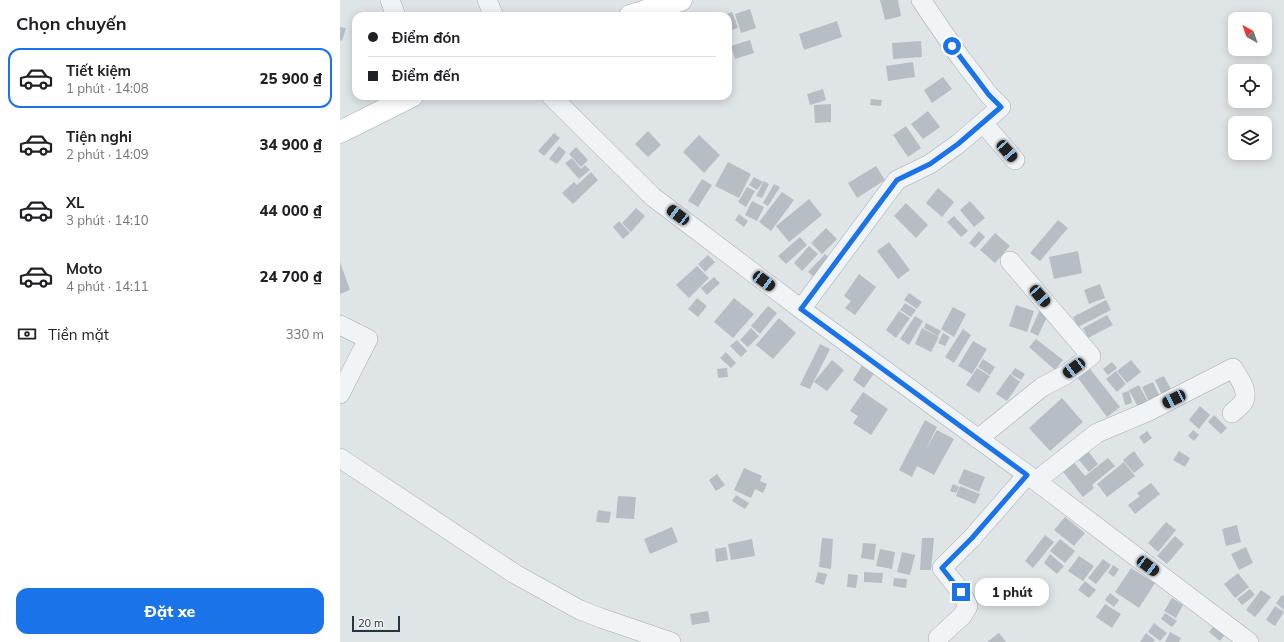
<!DOCTYPE html>
<html lang="vi">
<meta charset="utf-8">
<style>
body{margin:0;font-family:Mulish,sans-serif;background:#f2f2f2;color:#202124;height:100vh;display:flex;flex-direction:column;font-size:15px;white-space:nowrap}
*{box-sizing:border-box;margin:0}
p{font-size:13px;color:#757577}
.icon{flex:none;width:22px;height:22px;fill:none;stroke:currentColor;stroke-width:2;stroke-linecap:round;stroke-linejoin:round}
.map{position:relative;flex:1;overflow:hidden}
.sheet{display:flex;flex-direction:column;background:#fff;width:340px}
.sheet>*{flex:none}
.guide{position:absolute;left:12px;top:12px;width:380px;height:88px;border-radius:12px;box-shadow:0 2px 10px #0003;display:grid;align-content:center;height:88px;padding:0 16px;background:#fff}
.needle{width:26px;rotate:320deg}
.buttons{position:absolute;left:888px;top:12px;display:grid;gap:8px}
.buttons a{display:grid;place-items:center;width:44px;height:44px;border-radius:8px;background:#fff;box-shadow:0 2px 10px #0003;font-size:20px}
.scale{position:absolute;left:12px;bottom:10px;width:48px;box-sizing:border-box;padding-left:4px;border:2px solid #28343e;border-top:0;font-size:11px;line-height:14px;white-space:nowrap;color:#28343e;-webkit-text-stroke:3px #eef2f5;paint-order:stroke}
.end{position:absolute;width:18px;height:18px;margin:-9px;border:5px solid #1a73e8;background:#fff;box-shadow:0 0 0 2px #fff}
.from{border-radius:50%}
.bubble{position:absolute;height:28px;border-radius:12px;background:#fff;box-shadow:0 2px 10px #0003;font-size:13px;font-weight:800;line-height:28px;text-align:center}
.car{position:absolute;width:12px;height:24px;margin:-12px -6px;border-radius:5px;box-shadow:0 0 3px 1px #0007;background:linear-gradient(#222 24%,#8ab4d8 0 40%,#222 0 76%,#8ab4d8 0 86%,#222 0)}
.guide b{display:flex;align-items:center;gap:14px;height:38px;font-size:15px}
.guide b+b{border-top:1px solid #e0e0e0}
.guide i{width:10px;height:10px;background:#202124}
ul{padding:0;list-style:none}
li{display:flex;align-items:center;gap:12px;height:60px;margin:0 8px 6px;padding:0 8px;border:2px solid transparent;border-radius:12px}
li div{flex:1}
li b{display:block;font-size:15px}
li em{font-style:normal;font-weight:800}
li.active{border-color:#1a73e8}
li>.icon{width:36px;height:36px;stroke-width:1.5}
h2{padding:0 16px;font-size:18px;line-height:48px}
.pay{display:flex;align-items:center;gap:10px;height:44px;padding:0 16px;font-size:15px}
.pay p{margin-inline-start:auto}
.primary-button{display:flex;gap:8px;margin-top:auto;padding:8px 16px}
.primary-button a{flex:1;height:46px;border-radius:12px;background:#1a73e8;color:#fff;font-size:16px;font-weight:800;line-height:46px;text-align:center}
main{display:flex;flex:1;min-height:0}
.map>svg:first-child{display:block}
.building{fill:#b6bec4}
.lines{fill:none;stroke-linecap:round;stroke-linejoin:round}
.minor-casing{stroke:#a4acb1;stroke-width:20}
.secondary-casing{stroke:#a4acb1;stroke-width:23}
.minor{stroke:#f1f4f6;stroke-width:19}
.secondary{stroke:#fff;stroke-width:22}
.route{stroke:#1a73e8;stroke-width:5}
</style>
<main>
<section class="sheet">
<h2>Chọn chuyến</h2>
<ul>
<li class="active"><svg class="icon" aria-label="car" viewBox="0 0 24 24"><path d="M5 17H2v-5l4-1 3-4h7l3 4 3 1v5h-3M9 17h6M6 11h13"/><circle cx="7" cy="17" r="2"/><circle cx="17" cy="17" r="2"/></svg><div><b>Tiết kiệm</b><p>1 phút · 14:08</p></div><em>25 900 ₫</em></li>
<li><svg class="icon" aria-label="car" viewBox="0 0 24 24"><path d="M5 17H2v-5l4-1 3-4h7l3 4 3 1v5h-3M9 17h6M6 11h13"/><circle cx="7" cy="17" r="2"/><circle cx="17" cy="17" r="2"/></svg><div><b>Tiện nghi</b><p>2 phút · 14:09</p></div><em>34 900 ₫</em></li>
<li><svg class="icon" aria-label="car" viewBox="0 0 24 24"><path d="M5 17H2v-5l4-1 3-4h7l3 4 3 1v5h-3M9 17h6M6 11h13"/><circle cx="7" cy="17" r="2"/><circle cx="17" cy="17" r="2"/></svg><div><b>XL</b><p>3 phút · 14:10</p></div><em>44 000 ₫</em></li>
<li><svg class="icon" aria-label="car" viewBox="0 0 24 24"><path d="M5 17H2v-5l4-1 3-4h7l3 4 3 1v5h-3M9 17h6M6 11h13"/><circle cx="7" cy="17" r="2"/><circle cx="17" cy="17" r="2"/></svg><div><b>Moto</b><p>4 phút · 14:11</p></div><em>24 700 ₫</em></li>
</ul>
<div class="pay"><svg class="icon" aria-label="cash" viewBox="0 0 24 24"><path d="M3 7h18v10H3z"/><circle cx="12" cy="12" r="2"/></svg>Tiền mặt<p>330 m</p></div>
<div class="primary-button"><a>Đặt xe</a></div>
</section>
<div class="map">
<svg width="944" height="642" viewBox="0 0 944 642">
<rect width="100%" height="100%" fill="#dfe4e7"/>
<path class="building" d="M540,0H558L561,16L545,20Z
M410,9L416,28L401,33L395,14Z
M392,12L398,28L388,31V16H381Z
M497,21L502,37L464,50L459,34Z
M0,27L6,28L2,41L0,40Z
M410,40L414,53L395,59L391,46Z
M581,41L582,57L553,59L552,43Z
M573,62L575,77L548,81L546,66Z
M603,77L612,89L592,103L584,90Z
M483,89L486,100L470,105L467,94Z
M531,99L542,100L541,106L530,105Z
M491,104V122L475,123L474,105Z
M588,111L600,127L583,139L571,124Z
M566,126L581,148L568,157L553,135Z
M308,131L321,145L308,157L295,144Z
M214,133L220,138L204,156L198,151Z
M359,135L380,155L364,173L343,152Z
M219,146L226,152L217,164L209,159Z
M236,147L248,160L241,167L229,154Z
M232,158L241,169L245,165L250,170L239,179L225,163Z
M388,162L411,174L399,198L375,186Z
M536,166L545,180L517,198L508,183Z
M251,172L258,180L233,204L222,193L234,182L237,185Z
M414,177L423,182L417,190L409,185Z
M362,179L372,185L358,207L348,201Z
M424,181L429,184L422,198L416,196Z
M434,184L440,187L428,206L423,203Z
M407,187L415,191L406,207L398,202Z
M598,188L614,202L602,217L586,203Z
M442,192L454,200L431,231L419,222Z
M469,199L482,215L449,242L436,226Z
M412,201L424,207L417,221L405,215Z
M630,201L645,218L634,227L620,210Z
M566,203L588,225L576,238L554,216Z
M296,208L305,216L291,232L282,223Z
M399,214L408,221L404,227L395,220Z
M614,216L628,231L621,237L607,222Z
M718,220L728,228L700,261L690,253Z
M279,221L290,233L283,239L273,227Z
M486,228L497,239L482,254L471,243Z
M639,231L645,237L635,248L629,243Z
M655,233L670,246L655,263L640,250Z
M460,237L467,245L446,264L438,256Z
M549,242L570,270L558,279L537,251Z
M469,246L478,254L462,271L454,263Z
M738,251L742,273L714,279L709,257Z
M485,254L494,262L477,280L468,272Z
M368,255L375,262L365,272L358,264Z
M0,262L10,290L0,294Z
M357,266L369,278L349,298L336,285Z
M519,274L536,287L515,315L505,308L511,301L504,296Z
M374,277L380,283L367,295L361,288Z
M760,284L765,298L749,304L744,290Z
M569,293L582,302L577,309L564,300Z
M357,298L367,306L358,317L348,309Z
M394,298L414,314L393,338L374,322Z
M766,300L771,310L738,327L733,317Z
M565,303L576,310L571,317L560,310Z
M676,305L694,311L687,332L669,326Z
M428,306L437,313L420,334L411,326Z
M613,307L626,314L614,337L601,329Z
M700,309L709,313L698,336L690,332Z
M559,311L570,318L556,338L546,330Z
M767,315L773,325L748,338L743,328Z
M575,316L583,321L569,345L560,339Z
M439,318L456,333L433,359L416,345Z
M586,323L601,331L598,336L584,328Z
M411,328L419,336L408,347L400,340Z
M582,328L599,337L591,352L575,344Z
M623,329L631,335L614,363L605,357Z
M603,333L610,337L605,346L598,343Z
M696,339L723,360L715,370L689,347Z
M397,340L407,351L401,357L390,346Z
M633,341L647,349L632,374L618,366Z
M480,344L490,349L470,389L460,385Z
M386,352L396,363L391,368L380,358Z
M643,359L655,367L650,375L638,367Z
M492,360L504,370L487,391L474,382Z
M791,360L801,372L787,383L777,371Z
M772,362L777,368L768,375L763,369Z
M523,364L535,372L524,388L513,380Z
M387,368L388,377L378,378L377,369Z
M637,368L650,376L639,393L626,385Z
M675,368L685,374L681,380L671,374Z
M750,369L780,407L767,417L738,378Z
M776,371L786,384L777,392L766,379Z
M670,374L680,382L667,401L656,394Z
M824,376L833,393L823,397L815,380Z
M813,382L820,397L809,402L802,387Z
M799,385L808,402L798,407L789,390Z
M789,391L792,403L785,405L782,393Z
M523,392L548,409L531,435L513,423L518,416L510,411Z
M722,398L743,422L710,451L689,428Z
M860,406L870,415L859,429L849,420Z
M874,415L887,428L881,434L868,422Z
M585,420L597,427L585,451L597,430L614,439L594,475L577,466L572,477L559,470Z
M853,430L859,435L854,441L848,436Z
M807,431L812,438L804,444L799,437Z
M748,451L758,464L749,472L738,459Z
M794,451L804,465L794,473L783,460Z
M839,451L850,458L845,467L833,460Z
M768,458L775,466L752,485L754,488L743,497L720,468L731,459L745,476Z
M784,462L795,476L767,497L757,484Z
M404,468L422,476L420,481L427,484L423,493L415,489L411,498L394,490Z
M624,469L645,477L639,492L618,483Z
M377,474L385,485L376,491L369,480Z
M811,483L820,494L795,514L788,505L800,496L797,493Z
M613,484L619,487L616,493L610,491Z
M620,486L640,494L635,504L616,496Z
M396,495L409,503L405,509L392,501Z
M278,496L296,497L294,519L276,518Z
M258,510L271,512L269,523L256,522Z
M725,517L745,533L734,546L714,530Z
M826,522L836,530L818,552L808,543Z
M897,525L901,542L886,546L882,529Z
M332,527L338,542L310,554L304,539Z
M705,535L714,542L693,568L685,561Z
M835,536L844,544L827,564L817,556Z
M482,538L493,539L491,569L479,567Z
M582,538H594L591,570H580Z
M412,539L415,556L391,560L388,544Z
M720,539L735,551L725,563L710,551Z
M523,543L536,544L534,560L521,558Z
M386,547L388,560L376,562L375,549Z
M906,547L913,563L899,570L891,554Z
M540,549L555,552L552,569L536,566Z
M562,552L575,555L570,575L557,572Z
M710,554L724,566L717,574L704,563Z
M739,556L754,566L743,581L728,571Z
M763,559L771,565L756,584L748,578Z
M773,565L779,569L774,577L768,573Z
M791,568L815,583L799,608L775,592Z
M478,572L487,574L484,585L475,582Z
M524,572L543,573L542,583L524,582Z
M898,573L909,587L895,598L884,584Z
M508,574L518,575L516,588L507,587Z
M554,578L567,579L566,588L553,586Z
M745,581L756,590L749,598L738,590Z
M910,589L915,595L902,605L897,599Z
M921,590L931,597L915,617L906,610Z
M770,593L779,600L774,607L765,600Z
M942,595L944,597V610L936,603Z
M832,598L843,605L836,618L824,611Z
M765,604L781,614L772,628L756,617Z
M935,606L944,612L935,626L926,620Z
M368,611L370,622L352,625L350,614Z
M825,613L837,621L832,627L821,619Z
M814,623L827,633L820,641L808,632Z
M876,623L887,632L880,641L869,632Z
M830,632L841,638L839,642H825Z
M659,633L666,642H647Z
M806,633L815,640L813,642H800Z"/>
<g class="lines">
<g class="minor-casing">
<path id="minor" d="M50,0L56,16
M147,0L154,16
M211,96L313,197L461,309L696,481L909,642
M643,123L675,160
M461,309L557,180L590,164L618,144L661,107L649,95L620,57L581,0
M0,325L28,339L0,394
M638,439L702,387L725,375L751,356L670,261
M0,458L175,574L240,610L261,618L331,642
M696,481L757,433L807,412L893,368C898,377 909,390 904,401C901,406 895,410 892,413
M598,638L622,616L628,606L621,592L602,568L632,538L687,475"/>
</g>
<g class="secondary-casing">
<path id="secondary" d="M290,16L341,0
M0,132L72,96"/>
</g>
<use href="#minor" class="minor"/>
<use href="#secondary" class="secondary"/>
</g>
<g class="lines">
<path class="route" d="M612,46L649,95L661,107L618,144L590,164L557,180L461,309L687,475L632,538L602,568L621,592"/>
</g>
</svg>
<div class="buttons">
<a><svg class="needle" viewBox="-14 -14 28 28"><path d="M0-13l5 13h-10z" fill="#e53935"/><path d="M0 13l5-13h-10z" fill="#757577"/></svg></a>
<a><svg class="icon" aria-label="locate" viewBox="0 0 24 24"><circle cx="12" cy="12" r="6"/><path d="M12 2v4M12 18v4M2 12h4M18 12h4"/></svg></a>
<a><svg class="icon" aria-label="layers" viewBox="0 0 24 24"><path d="M12 4l9 5-9 5-9-5zM3 14l9 5 9-5"/></svg></a>
</div>
<div class="scale">20 m</div>
<i class="end from" style="left:612px;top:46px"></i>
<i class="end" style="left:621px;top:592px"></i>
<div class="bubble" style="left:635px;top:578px;width:74px">1 phút</div>
<i class="car" style="left:667px;top:151px;rotate:139deg"></i>
<i class="car" style="left:338px;top:215px;rotate:307deg"></i>
<i class="car" style="left:424px;top:281px;rotate:127deg"></i>
<i class="car" style="left:700px;top:296px;rotate:139deg"></i>
<i class="car" style="left:734px;top:368px;rotate:233deg"></i>
<i class="car" style="left:834px;top:399px;rotate:244deg"></i>
<i class="car" style="left:808px;top:566px;rotate:127deg"></i>
<div class="guide">
<b><i class="from"></i>Điểm đón</b>
<b><i></i>Điểm đến</b>
</div>
</div>
</main>
